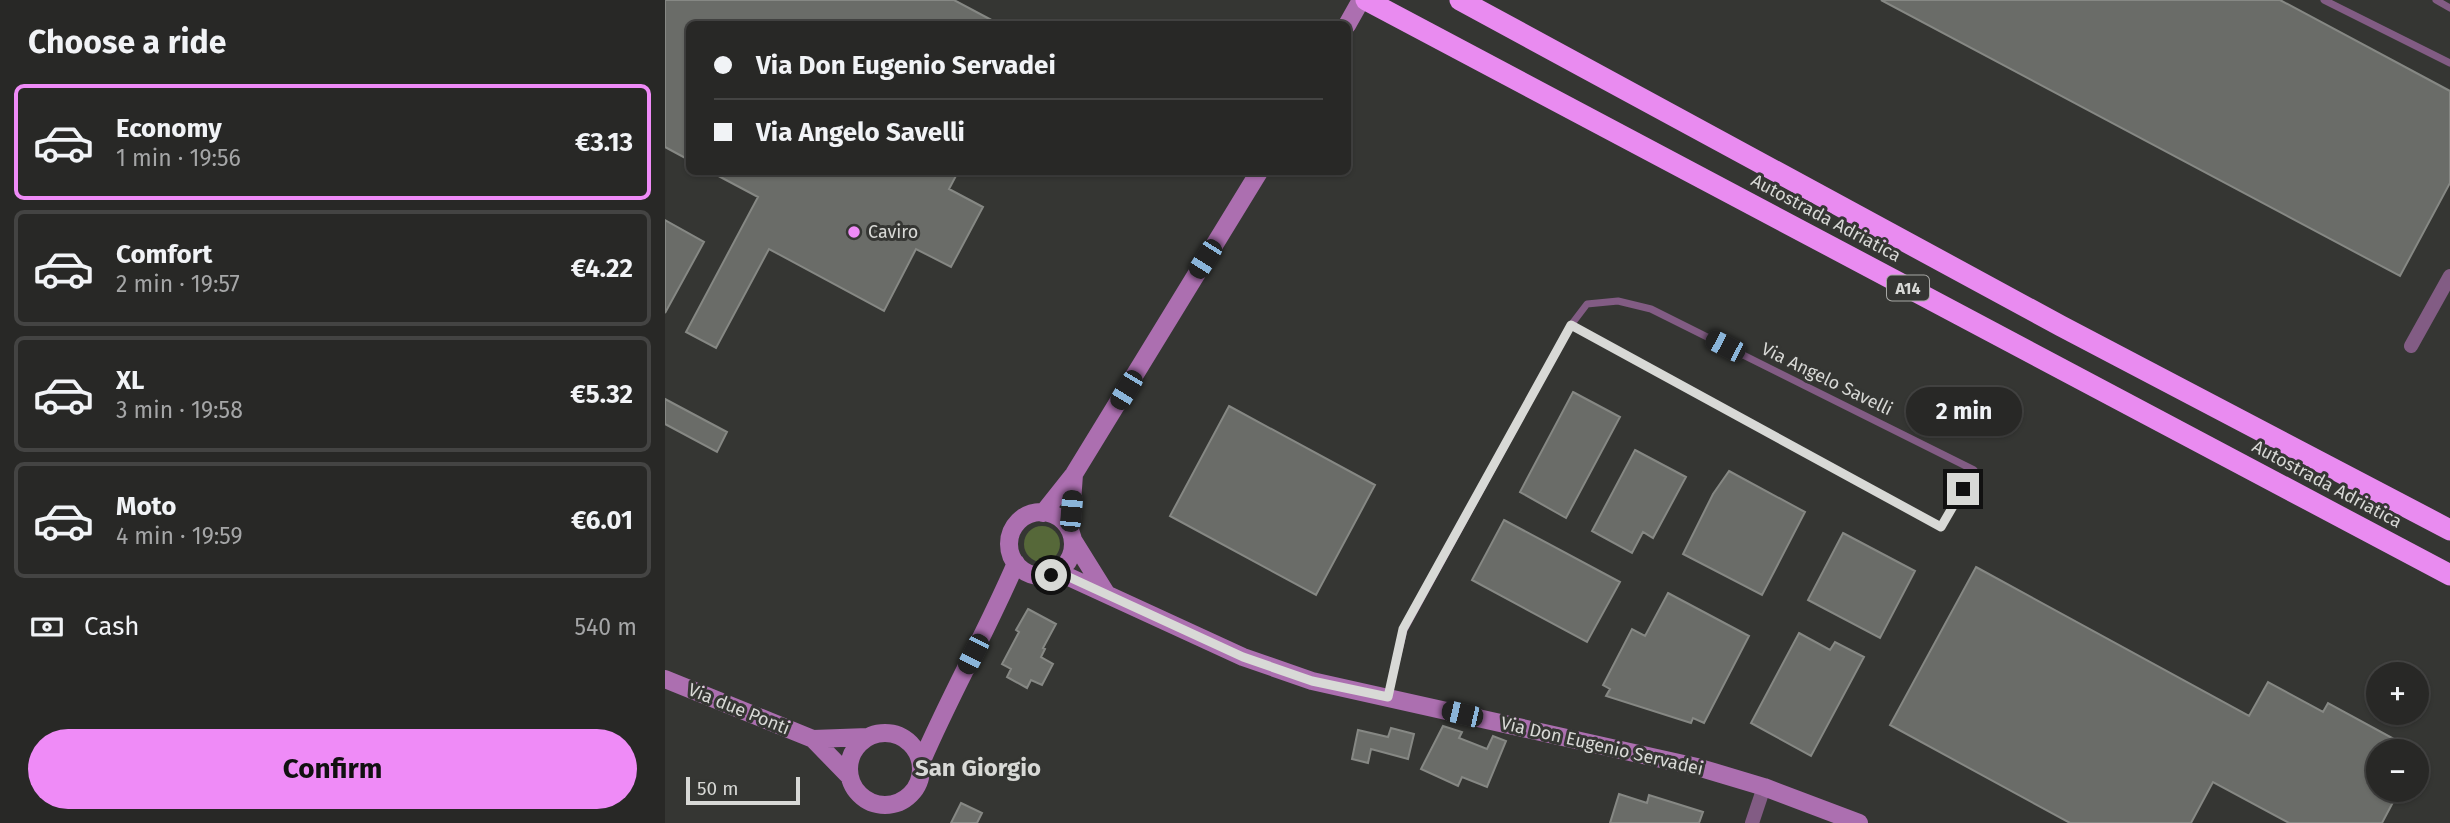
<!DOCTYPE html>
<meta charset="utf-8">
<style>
body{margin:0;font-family:"Fira Sans",sans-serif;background:#343432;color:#f1f3f6;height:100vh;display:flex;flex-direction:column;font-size:26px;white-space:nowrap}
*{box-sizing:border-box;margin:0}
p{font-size:23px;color:#a5a6a7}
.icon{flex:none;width:38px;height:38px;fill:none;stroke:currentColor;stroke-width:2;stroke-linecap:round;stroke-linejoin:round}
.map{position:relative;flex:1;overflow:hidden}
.details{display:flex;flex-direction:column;background:#282826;width:665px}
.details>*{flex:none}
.top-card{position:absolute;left:21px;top:21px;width:665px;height:154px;border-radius:10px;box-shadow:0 2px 5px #0004,0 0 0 2px #444443;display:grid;align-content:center;height:154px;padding:0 28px;background:#282826}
.tools{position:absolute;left:1701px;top:662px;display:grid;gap:14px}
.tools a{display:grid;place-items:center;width:63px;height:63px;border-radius:50%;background:#282826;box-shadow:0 2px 5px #0004,0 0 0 2px #444443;font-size:35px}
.scale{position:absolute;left:21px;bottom:18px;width:114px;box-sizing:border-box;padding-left:7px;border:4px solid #d8d9d6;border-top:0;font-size:19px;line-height:24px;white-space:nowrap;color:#d8d9d6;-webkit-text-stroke:5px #353633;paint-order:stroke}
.end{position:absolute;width:32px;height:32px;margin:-16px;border:9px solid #d8d9d6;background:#111;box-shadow:0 0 0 4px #111}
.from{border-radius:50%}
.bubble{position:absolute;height:49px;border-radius:24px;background:#282826;box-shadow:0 2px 5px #0004,0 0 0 2px #444443;font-size:23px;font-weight:700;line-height:49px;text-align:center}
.car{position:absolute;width:21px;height:42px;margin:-21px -10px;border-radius:9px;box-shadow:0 0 5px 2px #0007;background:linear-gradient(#222 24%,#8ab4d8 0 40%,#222 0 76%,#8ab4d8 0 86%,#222 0)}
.top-card b{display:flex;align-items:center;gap:24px;height:66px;font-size:26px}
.top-card b+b{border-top:2px solid #444443}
.top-card i{width:18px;height:18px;background:#f1f3f6}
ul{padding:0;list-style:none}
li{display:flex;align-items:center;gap:21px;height:116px;margin:0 14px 10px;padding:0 14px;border:4px solid #444443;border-radius:10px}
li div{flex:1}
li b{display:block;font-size:26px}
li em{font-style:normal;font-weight:700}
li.on{border-color:#ef8bf7}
li>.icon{width:63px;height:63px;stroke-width:1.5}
h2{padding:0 28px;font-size:32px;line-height:84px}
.pay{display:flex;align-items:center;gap:18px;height:77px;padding:0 28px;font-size:26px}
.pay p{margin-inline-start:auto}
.primary-button{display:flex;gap:14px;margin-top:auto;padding:14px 28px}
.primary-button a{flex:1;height:80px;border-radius:42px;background:#ef8bf7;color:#111;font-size:28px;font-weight:700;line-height:80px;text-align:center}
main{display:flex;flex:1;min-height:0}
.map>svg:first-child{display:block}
.green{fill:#566839}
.building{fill:#6a6c68;stroke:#868884;stroke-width:2}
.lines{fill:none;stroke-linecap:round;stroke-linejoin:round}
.lane{stroke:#825c84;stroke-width:7}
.street{stroke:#825c84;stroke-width:14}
.secondary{stroke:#ac6fb0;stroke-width:18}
.highway{stroke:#e98bf0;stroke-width:21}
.route{stroke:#d8d9d6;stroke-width:9}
.poi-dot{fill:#ef8bf7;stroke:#353633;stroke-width:2.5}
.labels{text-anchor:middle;stroke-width:6;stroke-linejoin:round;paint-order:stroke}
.shield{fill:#353633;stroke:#a7a8a5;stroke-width:2}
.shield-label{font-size:16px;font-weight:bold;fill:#d8d9d6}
.street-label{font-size:18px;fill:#d8d9d6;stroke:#353633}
.poi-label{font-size:18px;fill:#d8d9d6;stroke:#353633;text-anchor:start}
.district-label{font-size:24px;font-weight:bold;fill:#d8d9d6;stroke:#353633}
</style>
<main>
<section class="details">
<h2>Choose a ride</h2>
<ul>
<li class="on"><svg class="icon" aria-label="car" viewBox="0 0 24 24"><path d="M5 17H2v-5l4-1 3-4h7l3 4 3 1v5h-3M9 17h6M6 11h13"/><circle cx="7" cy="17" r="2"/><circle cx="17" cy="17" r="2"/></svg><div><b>Economy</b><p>1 min · 19:56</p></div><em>€3.13</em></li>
<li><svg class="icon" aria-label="car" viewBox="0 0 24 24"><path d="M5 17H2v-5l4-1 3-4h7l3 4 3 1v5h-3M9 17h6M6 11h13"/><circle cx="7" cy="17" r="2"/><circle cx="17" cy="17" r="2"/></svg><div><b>Comfort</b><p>2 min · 19:57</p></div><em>€4.22</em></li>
<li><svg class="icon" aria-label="car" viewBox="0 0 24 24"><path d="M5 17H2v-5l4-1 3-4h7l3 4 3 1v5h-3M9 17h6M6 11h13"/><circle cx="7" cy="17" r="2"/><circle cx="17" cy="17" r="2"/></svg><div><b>XL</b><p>3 min · 19:58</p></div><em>€5.32</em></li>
<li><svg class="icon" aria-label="car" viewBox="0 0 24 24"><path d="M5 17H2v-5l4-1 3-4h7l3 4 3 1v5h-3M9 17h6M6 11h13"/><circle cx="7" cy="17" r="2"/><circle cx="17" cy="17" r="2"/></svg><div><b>Moto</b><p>4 min · 19:59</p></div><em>€6.01</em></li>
</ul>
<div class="pay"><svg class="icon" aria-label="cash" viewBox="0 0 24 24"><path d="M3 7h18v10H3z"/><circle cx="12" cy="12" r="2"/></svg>Cash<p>540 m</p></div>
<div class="primary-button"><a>Confirm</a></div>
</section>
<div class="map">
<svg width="1785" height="823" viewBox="0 0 1785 823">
<rect width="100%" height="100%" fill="#353633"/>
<path class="green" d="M359 544a18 18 0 1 1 36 0a18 18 0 1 1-36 0Z"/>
<path class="building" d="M0,0H289L334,24H24V160L0,147Z
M1216,0H1615L1785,91V183L1735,276Z
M46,172H293L284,189L318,207L286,267L251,249L219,311L104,249L51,348L21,332L93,197Z
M0,220L39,242L0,313Z
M908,392L955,417L901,518L855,492Z
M0,399L62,432L52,452L0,424Z
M564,406L710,485L651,595L505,516Z
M970,450L1021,477L988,538L978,532L967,553L927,531Z
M1064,471L1140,512L1097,595L1018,554L1048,494Z
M839,520L955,582L922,642L807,580Z
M1178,533L1250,571L1215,638L1143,600Z
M1311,567L1584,716L1603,682L1658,712L1663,703L1751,751H1713V789H1735L1717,823H1624L1548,782L1526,823H1405L1225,725Z
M1003,593L1084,636L1039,723L1028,718L1026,723L941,696L945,689L938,685L967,629L980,636Z
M363,609L391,624L378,648L380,649L376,657L388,664L377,685L366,680L362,688L342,677L346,669L337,664L354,632L351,630Z
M1134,633L1165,650L1170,642L1199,657L1146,756L1086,723Z
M778,726L797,732L794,738L822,749L828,736L841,741L822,787L797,777L793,786L756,769Z
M726,728L749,734L743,759L706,749L703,763L687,759L693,730L723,737Z
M954,794L982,803L984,795L1038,812L1034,823H945Z
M296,803L317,813L312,823H286Z"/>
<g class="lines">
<path class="lane" d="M1659,0L1785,63
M1771,0L1785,8
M723,696L739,630L906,325L1276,527L1309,470L986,309L953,301L922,304L906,325"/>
<path class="street" d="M1746,346L1785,276
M1087,823L1099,787"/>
<path class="secondary" d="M682,25L696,0
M344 544a32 32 0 1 1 64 0a32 32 0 1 1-64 0Z
M378,513L409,474L594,172
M405,530L409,474
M408,540L441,593
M393,572L578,657L647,681L1032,767L1099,787L1194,823
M0,679L148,739L184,776
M184 769a36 36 0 1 1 72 0a36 36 0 1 1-72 0Z
M148,739L203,737
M256,763C285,695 322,631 351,563"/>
<path class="highway" d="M701,0L1785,575
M795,0L1396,326L1785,530"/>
</g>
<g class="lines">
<path class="route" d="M386,575L393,572L578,657L647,681L723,697L738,629L906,325L1276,527L1298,489"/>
</g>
<circle class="poi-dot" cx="189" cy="232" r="7"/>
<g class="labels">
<rect class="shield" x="1222" y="275.5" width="42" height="25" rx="5"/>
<g class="shield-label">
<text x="1243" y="294">A14</text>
</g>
<g class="street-label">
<text transform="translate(1161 218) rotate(28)" y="6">Autostrada Adriatica</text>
<text transform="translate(1162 379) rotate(26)" y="6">Via Angelo Savelli</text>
<text transform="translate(1662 484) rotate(28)" y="6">Autostrada Adriatica</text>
<text transform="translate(74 709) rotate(22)" y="6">Via due Ponti</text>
<text transform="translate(937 746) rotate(13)" y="6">Via Don Eugenio Servadei</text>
</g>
<g class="poi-label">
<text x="203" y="238">Caviro</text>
</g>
<g class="district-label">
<text x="313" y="776">San Giorgio</text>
</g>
</g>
</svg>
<div class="tools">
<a>+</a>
<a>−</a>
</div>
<div class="scale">50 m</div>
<i class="end from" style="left:386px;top:575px"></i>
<i class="end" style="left:1298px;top:489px"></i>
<div class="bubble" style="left:1241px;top:387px;width:116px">2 min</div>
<i class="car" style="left:540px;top:259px;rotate:212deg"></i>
<i class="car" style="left:1060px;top:346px;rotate:297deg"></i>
<i class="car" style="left:461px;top:390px;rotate:211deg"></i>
<i class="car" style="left:406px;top:511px;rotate:5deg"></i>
<i class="car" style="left:308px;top:654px;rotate:207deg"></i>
<i class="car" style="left:797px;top:714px;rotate:283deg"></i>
<div class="top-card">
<b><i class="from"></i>Via Don Eugenio Servadei</b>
<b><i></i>Via Angelo Savelli</b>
</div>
</div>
</main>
